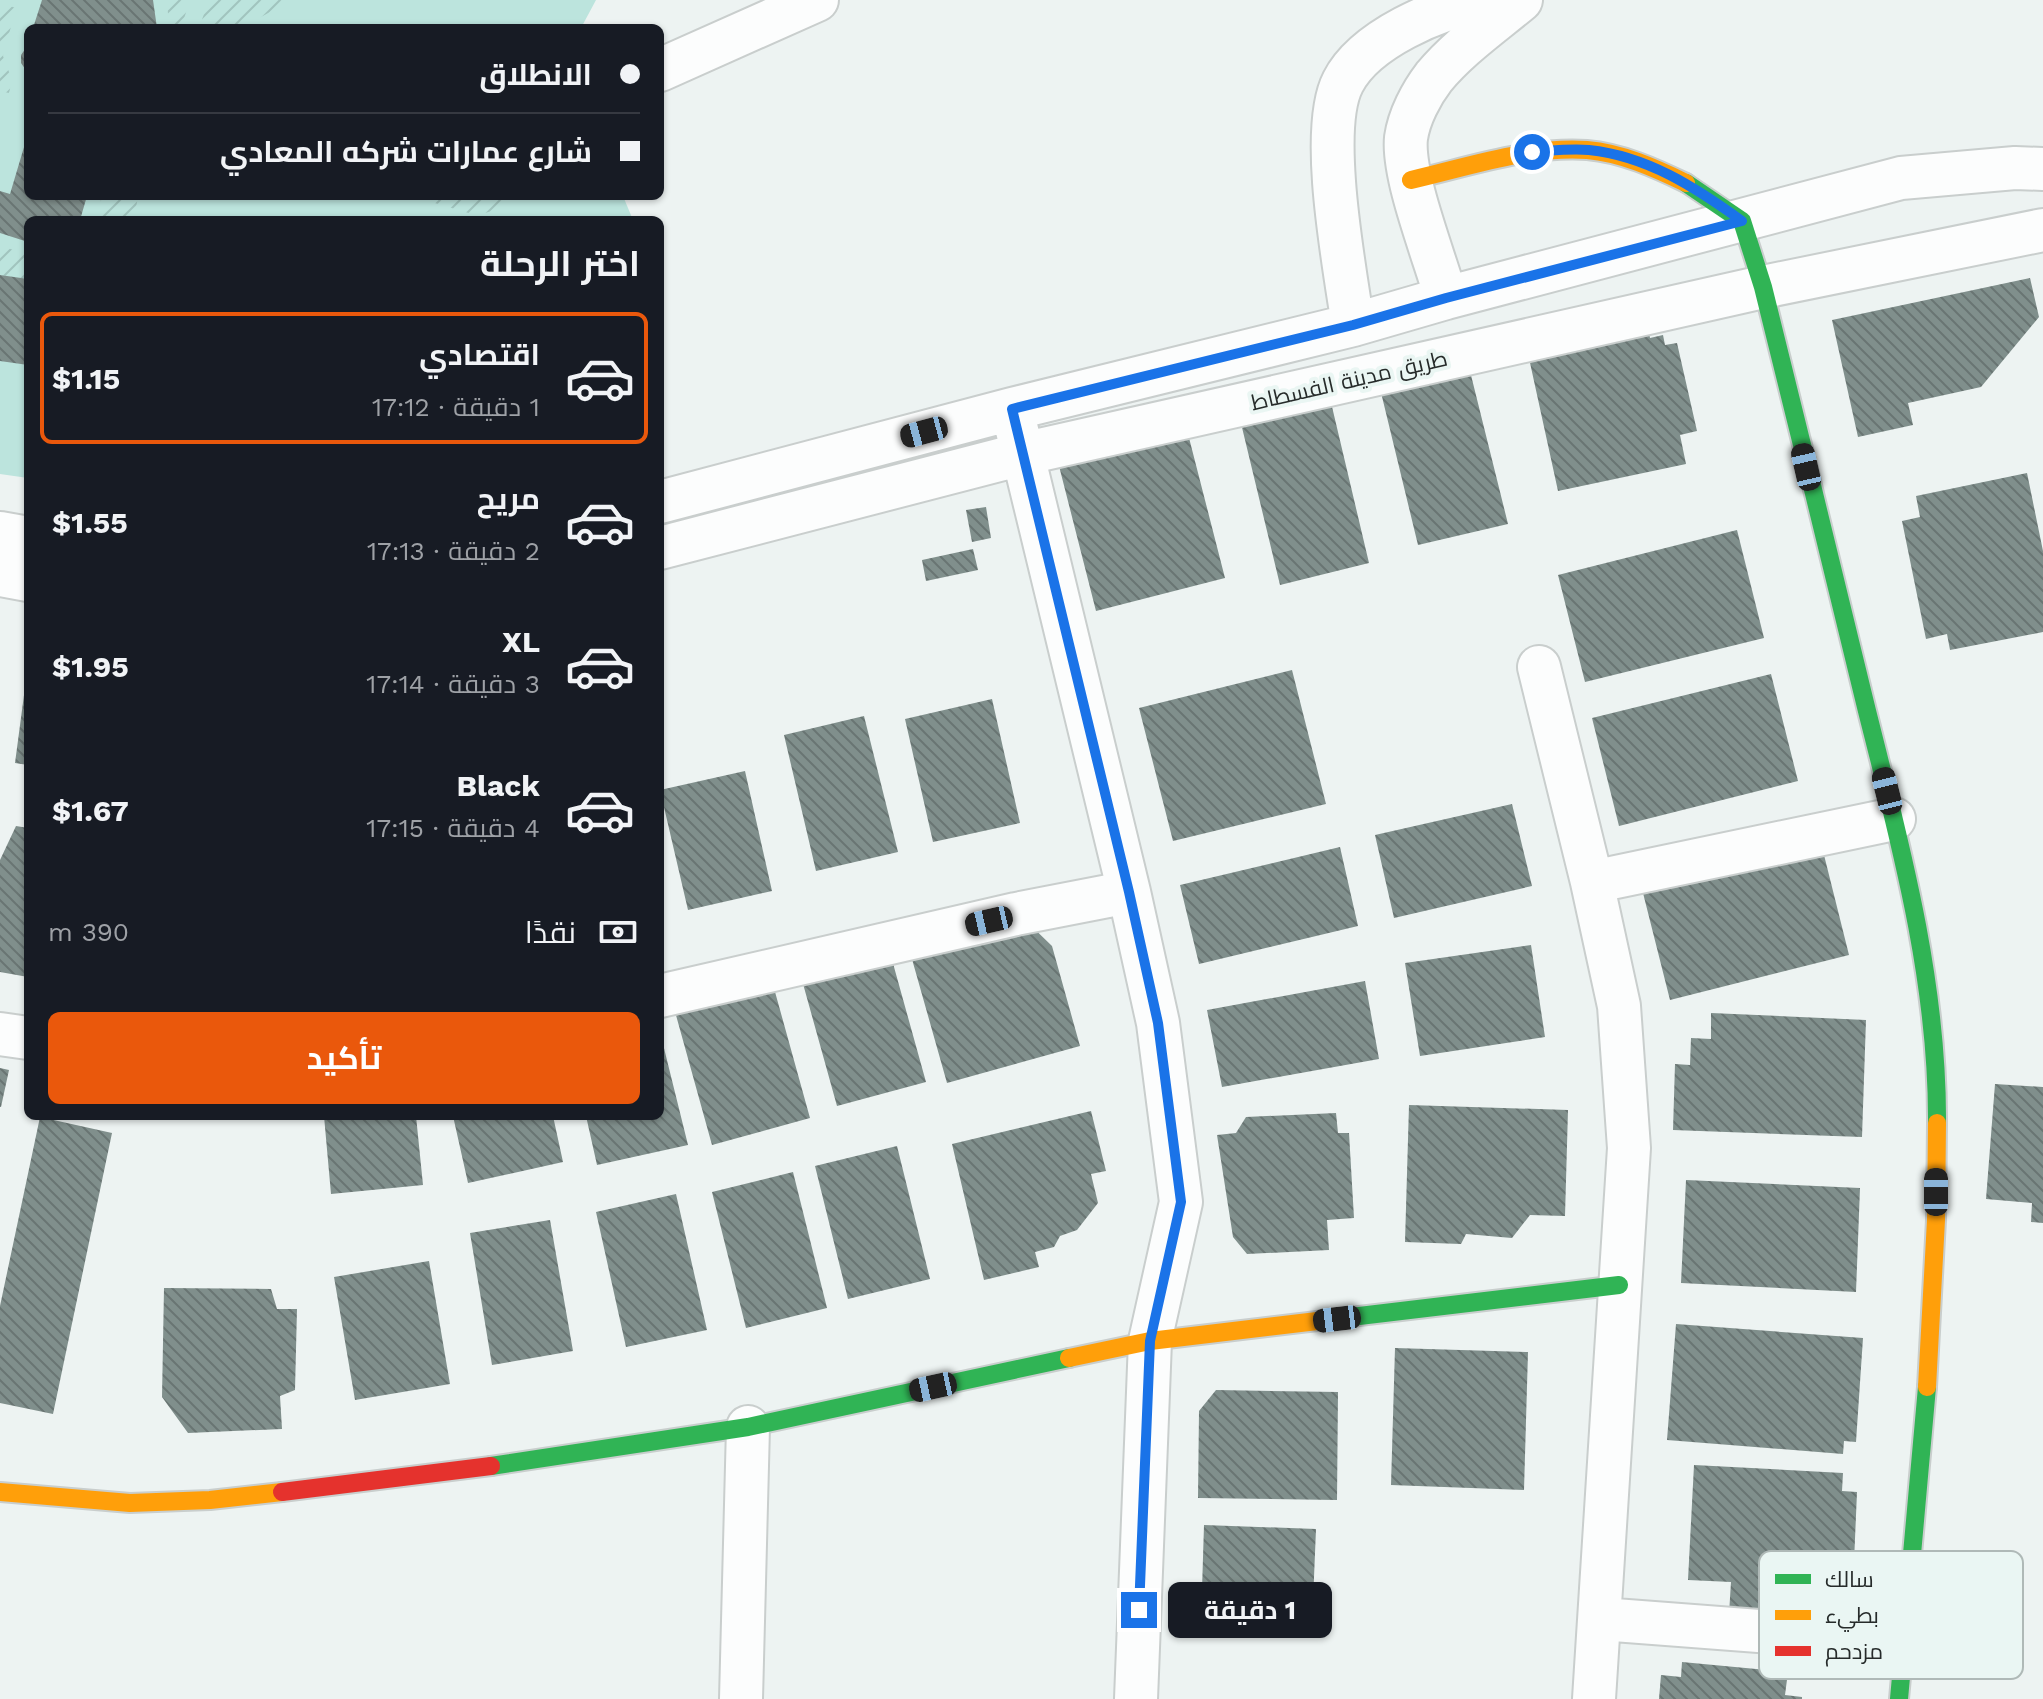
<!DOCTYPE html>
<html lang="ar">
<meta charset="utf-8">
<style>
body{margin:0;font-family:"Work Sans",Cairo,sans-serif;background:#242831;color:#f1f3f6;direction:rtl;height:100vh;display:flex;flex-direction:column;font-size:30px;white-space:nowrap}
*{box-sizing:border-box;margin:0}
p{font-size:26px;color:#9ea1a6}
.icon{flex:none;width:44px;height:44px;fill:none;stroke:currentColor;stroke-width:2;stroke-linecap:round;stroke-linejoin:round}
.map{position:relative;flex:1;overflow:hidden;direction:ltr}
.drawer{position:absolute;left:24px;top:216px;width:640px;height:904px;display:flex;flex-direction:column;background:#171b24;border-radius:12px;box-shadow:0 2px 6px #0004;direction:rtl}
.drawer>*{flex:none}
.guide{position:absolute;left:24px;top:24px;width:640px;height:176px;border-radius:12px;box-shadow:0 2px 6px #0004;direction:rtl;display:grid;align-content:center;height:176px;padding:0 24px;background:#171b24}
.end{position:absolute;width:36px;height:36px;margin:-18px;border:10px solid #1a73e8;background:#fff;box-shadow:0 0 0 4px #fff}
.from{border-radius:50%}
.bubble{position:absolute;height:56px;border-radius:12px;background:#171b24;box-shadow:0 2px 6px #0004;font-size:26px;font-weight:700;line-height:56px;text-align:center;direction:rtl}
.car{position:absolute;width:24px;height:48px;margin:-24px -12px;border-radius:10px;box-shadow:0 0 6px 2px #0007;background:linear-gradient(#222 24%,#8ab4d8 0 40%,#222 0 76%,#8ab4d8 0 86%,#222 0)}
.guide b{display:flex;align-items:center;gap:28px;height:76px;font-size:30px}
.guide b+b{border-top:2px solid #363941}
.guide i{width:20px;height:20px;background:#f1f3f6}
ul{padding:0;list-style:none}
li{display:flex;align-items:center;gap:24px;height:132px;margin:0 16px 12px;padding:0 8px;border:4px solid transparent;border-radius:12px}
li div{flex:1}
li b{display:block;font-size:30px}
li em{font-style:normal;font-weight:700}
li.selected{border-color:#ea580c}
li>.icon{width:72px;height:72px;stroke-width:1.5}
h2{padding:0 24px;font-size:36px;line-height:96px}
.pay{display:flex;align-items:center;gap:20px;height:88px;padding:0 24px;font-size:30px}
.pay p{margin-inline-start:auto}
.action{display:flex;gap:16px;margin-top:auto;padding:16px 24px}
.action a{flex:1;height:92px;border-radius:12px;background:#ea580c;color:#fff;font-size:32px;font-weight:700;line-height:92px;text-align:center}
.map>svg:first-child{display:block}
.park{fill:#bce4dd}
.garden{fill:url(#garden-furrows)}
.building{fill:url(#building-back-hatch)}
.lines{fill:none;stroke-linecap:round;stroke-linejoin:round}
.street-casing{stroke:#c9cecd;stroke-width:46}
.fast-casing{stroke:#c9cecd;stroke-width:22}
.slow-casing{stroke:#c9cecd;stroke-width:22}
.jam-casing{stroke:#c9cecd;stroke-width:22}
.street{stroke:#fcfdfd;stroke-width:42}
.fast{stroke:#30b455;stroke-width:18}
.slow{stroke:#ff9f0a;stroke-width:18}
.jam{stroke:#e5322d;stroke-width:18}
.route{stroke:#1a73e8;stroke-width:10}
.labels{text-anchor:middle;stroke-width:8;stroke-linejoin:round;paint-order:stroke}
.street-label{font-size:22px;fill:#262b2a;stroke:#eaf6f3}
.key{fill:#eaf6f3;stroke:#afb9b7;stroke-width:2}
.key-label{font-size:22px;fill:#262b2a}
</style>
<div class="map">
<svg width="2043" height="1699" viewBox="0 0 2043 1699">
<defs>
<pattern id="garden-furrows" width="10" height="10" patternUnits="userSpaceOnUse" patternTransform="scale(2)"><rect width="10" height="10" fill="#bce4dd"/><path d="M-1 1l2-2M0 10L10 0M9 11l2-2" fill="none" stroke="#a1c4be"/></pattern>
<pattern id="building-back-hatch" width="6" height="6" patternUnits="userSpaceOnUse" patternTransform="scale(2)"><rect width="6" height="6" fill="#808f8c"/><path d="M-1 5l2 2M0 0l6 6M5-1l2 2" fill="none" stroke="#697573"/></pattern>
</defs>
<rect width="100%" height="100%" fill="#edf3f2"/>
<path class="park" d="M0,0H596L581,28H28V196H623L633,220H28V478L0,474Z"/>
<path class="garden" d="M167,0H190L181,28H169Z
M209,0H292L241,28H199Z
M0,3L16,8L3,56L12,80L9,93L0,91Z
M102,196H138L134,220H95Z
M411,196H506C499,210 487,215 472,214Z
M0,246L28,254V279L0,275Z"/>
<path class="building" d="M42,0H153L157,28H33Z
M28,45V73L21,63V55Z
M27,137L28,196H87L80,220H28V242L0,233V191L10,194Z
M0,275L28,279V365L0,361Z
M2030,278L2039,317L1981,387L1908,403L1913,425L1858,437L1832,320Z
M1647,323L1650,338L1663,335L1665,345L1677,343L1697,431L1680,435L1686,464L1558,491L1527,349Z
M1466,355L1508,524L1418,545L1377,376Z
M1329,394L1369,563L1280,585L1239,415Z
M1187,430L1225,578L1096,611L1058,462Z
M2027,473L2043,551V632L1950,650L1947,634L1926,639L1902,521L1920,517L1916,496Z
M986,507L991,538L972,542L966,510Z
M1737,530L1764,638L1585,682L1558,575Z
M973,549L978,570L926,581L922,560Z
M1292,670L1326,804L1173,841L1139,708Z
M1771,674L1798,781L1619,826L1592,718Z
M26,680H28V765L15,763Z
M992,699L1020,823L933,842L905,719Z
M864,716L898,852L816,871L784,735Z
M745,771L772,891L688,910L660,790Z
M1512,804L1532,886L1394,918L1375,835Z
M16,826L28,828V977L0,972V860Z
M1340,847L1358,926L1199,964L1180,885Z
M1822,847L1849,955L1670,1000L1643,893Z
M1020,915L1052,946L1080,1046L947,1083L908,945Z
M1531,945L1545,1037L1420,1056L1405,963Z
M889,949L926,1082L837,1106L800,973Z
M772,981L810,1118L712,1145L674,1008Z
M1365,981L1379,1059L1222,1087L1207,1010Z
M1711,1013L1866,1020L1862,1137L1673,1130L1675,1064L1690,1065L1691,1038L1711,1039Z
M660,1032L688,1145L597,1165L586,1116H660Z
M0,1068L9,1070L1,1107H0Z
M1995,1084L2043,1087V1223L2031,1222L2032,1203L1986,1199Z
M1409,1105L1568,1110L1565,1216L1530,1215L1512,1238L1466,1234L1461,1244L1405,1242Z
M1091,1111L1106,1171L1091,1174L1098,1203L1077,1230L1060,1236L1054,1247L1035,1252L1039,1267L984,1280L952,1144Z
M1336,1113L1338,1133H1349L1354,1218L1327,1220L1329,1250L1247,1254L1233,1237L1217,1135L1236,1133L1246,1117Z
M324,1116H416L423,1185L331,1194Z
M453,1116H553L563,1162L468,1183Z
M40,1117L112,1133L53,1414L0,1403V1306Z
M897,1146L930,1279L848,1299L815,1166Z
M793,1172L827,1308L746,1328L712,1192Z
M1686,1180L1860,1188L1856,1292L1681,1283Z
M676,1194L707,1330L626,1347L596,1212Z
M550,1220L573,1351L492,1365L470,1233Z
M429,1261L450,1384L355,1400L334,1277Z
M164,1288L271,1289L277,1309H297L295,1390L280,1396L282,1429L188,1433L162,1397Z
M1676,1324L1863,1338L1856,1442L1844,1441L1843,1454L1667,1440Z
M1395,1348L1528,1352L1524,1490L1391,1485Z
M1216,1390L1338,1392L1337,1500L1198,1498L1199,1411Z
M1694,1465L1843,1473L1842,1491L1857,1492L1852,1609L1822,1607L1816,1619L1729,1614L1731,1582L1688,1580Z
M1204,1525L1316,1529L1312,1626L1201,1622Z
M1682,1662L1788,1672L1785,1695L1802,1697V1699H1659L1661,1675L1681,1677Z"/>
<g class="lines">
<g class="street-casing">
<path id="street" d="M660,70L817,0
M1446,298C1435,258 1402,176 1406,138C1409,117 1421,94 1434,77C1458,48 1491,25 1521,0
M1353,325C1345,270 1318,130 1343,82C1365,39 1438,8 1483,0
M1016,426L1129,892L1158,1023L1181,1202L1150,1341L1136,1699
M660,502L1012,409L1353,325L1446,298L1901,178L2015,168L2043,169
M0,533L28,538
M660,548L1022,454L1763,287L2043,230
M0,575L28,580
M1539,667L1592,882L1619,1006L1629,1148L1594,1699
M1592,882L1894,819
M660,996L1016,914L1129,892
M0,1034L28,1038
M1601,1619L1903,1642
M741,1699L748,1427"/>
</g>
<g class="fast-casing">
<path id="fast" d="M1686,183L1742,221L1763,287C1798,428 1833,570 1867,711C1901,846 1938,984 1937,1123
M1334,1319L1619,1285
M491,1466L748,1427L1069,1358
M1899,1699L1927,1387"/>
</g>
<g class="slow-casing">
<path id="slow" d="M1411,180C1468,167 1528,146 1587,150C1622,153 1655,168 1686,183
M1069,1358L1150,1341L1334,1319
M1927,1387L1936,1220L1937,1123
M0,1492L130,1503L210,1500L282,1492"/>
</g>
<g class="jam-casing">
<path id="jam" d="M282,1492L491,1466"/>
</g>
<use href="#street" class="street"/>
<use href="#fast" class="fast"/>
<use href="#slow" class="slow"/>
<use href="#jam" class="jam"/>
</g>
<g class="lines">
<path class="route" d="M1139,1610L1150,1341L1181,1202L1158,1023L1129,892L1012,409L1353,325L1446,298L1742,221C1695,187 1647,156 1589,150C1570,148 1550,151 1532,152"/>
</g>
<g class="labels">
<g class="street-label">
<text transform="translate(1349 380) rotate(-13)" y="8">طريق مدينة الفسطاط</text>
</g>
</g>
<rect x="1759" y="1551" width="264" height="128" rx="12" class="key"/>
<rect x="1775" y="1574" width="36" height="10" fill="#30b455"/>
<rect x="1775" y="1610" width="36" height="10" fill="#ff9f0a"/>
<rect x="1775" y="1646" width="36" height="10" fill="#e5322d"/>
<g class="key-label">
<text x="1825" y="1587">سالك</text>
<text x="1825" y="1623">بطيء</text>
<text x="1825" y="1659">مزدحم</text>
</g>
</svg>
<i class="end from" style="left:1532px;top:152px"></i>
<i class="end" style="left:1139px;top:1610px"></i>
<div class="bubble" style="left:1168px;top:1582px;width:164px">1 دقيقة</div>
<i class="car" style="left:924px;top:432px;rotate:255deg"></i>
<i class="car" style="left:1806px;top:467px;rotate:347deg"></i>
<i class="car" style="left:1887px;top:791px;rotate:346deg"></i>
<i class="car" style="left:989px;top:921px;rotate:257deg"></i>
<i class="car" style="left:1936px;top:1192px;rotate:0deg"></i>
<i class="car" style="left:1337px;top:1319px;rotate:263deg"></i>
<i class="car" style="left:933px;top:1387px;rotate:258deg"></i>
<div class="guide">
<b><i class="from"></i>الانطلاق</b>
<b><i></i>شارع عمارات شركه المعادي</b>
</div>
<section class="drawer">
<h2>اختر الرحلة</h2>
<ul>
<li class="selected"><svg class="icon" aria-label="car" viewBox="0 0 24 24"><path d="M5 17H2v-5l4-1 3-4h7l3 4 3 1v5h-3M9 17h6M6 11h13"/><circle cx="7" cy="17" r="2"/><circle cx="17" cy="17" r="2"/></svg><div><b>اقتصادي</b><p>1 دقيقة · 17:12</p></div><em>$1.15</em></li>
<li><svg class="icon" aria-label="car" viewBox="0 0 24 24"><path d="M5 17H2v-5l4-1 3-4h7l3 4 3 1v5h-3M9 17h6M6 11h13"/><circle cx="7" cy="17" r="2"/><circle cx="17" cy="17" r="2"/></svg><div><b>مريح</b><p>2 دقيقة · 17:13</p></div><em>$1.55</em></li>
<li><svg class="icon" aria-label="car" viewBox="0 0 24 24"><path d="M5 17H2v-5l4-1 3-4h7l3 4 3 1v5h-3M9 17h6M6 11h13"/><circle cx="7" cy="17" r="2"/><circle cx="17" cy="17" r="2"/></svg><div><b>XL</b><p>3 دقيقة · 17:14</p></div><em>$1.95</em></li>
<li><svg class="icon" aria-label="car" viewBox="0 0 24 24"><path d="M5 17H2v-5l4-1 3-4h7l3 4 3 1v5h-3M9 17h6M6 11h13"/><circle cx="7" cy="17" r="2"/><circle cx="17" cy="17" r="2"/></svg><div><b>Black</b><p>4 دقيقة · 17:15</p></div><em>$1.67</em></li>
</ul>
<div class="pay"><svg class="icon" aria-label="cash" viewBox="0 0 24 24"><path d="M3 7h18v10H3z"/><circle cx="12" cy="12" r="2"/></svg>نقدًا<p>390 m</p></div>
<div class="action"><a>تأكيد</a></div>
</section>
</div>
